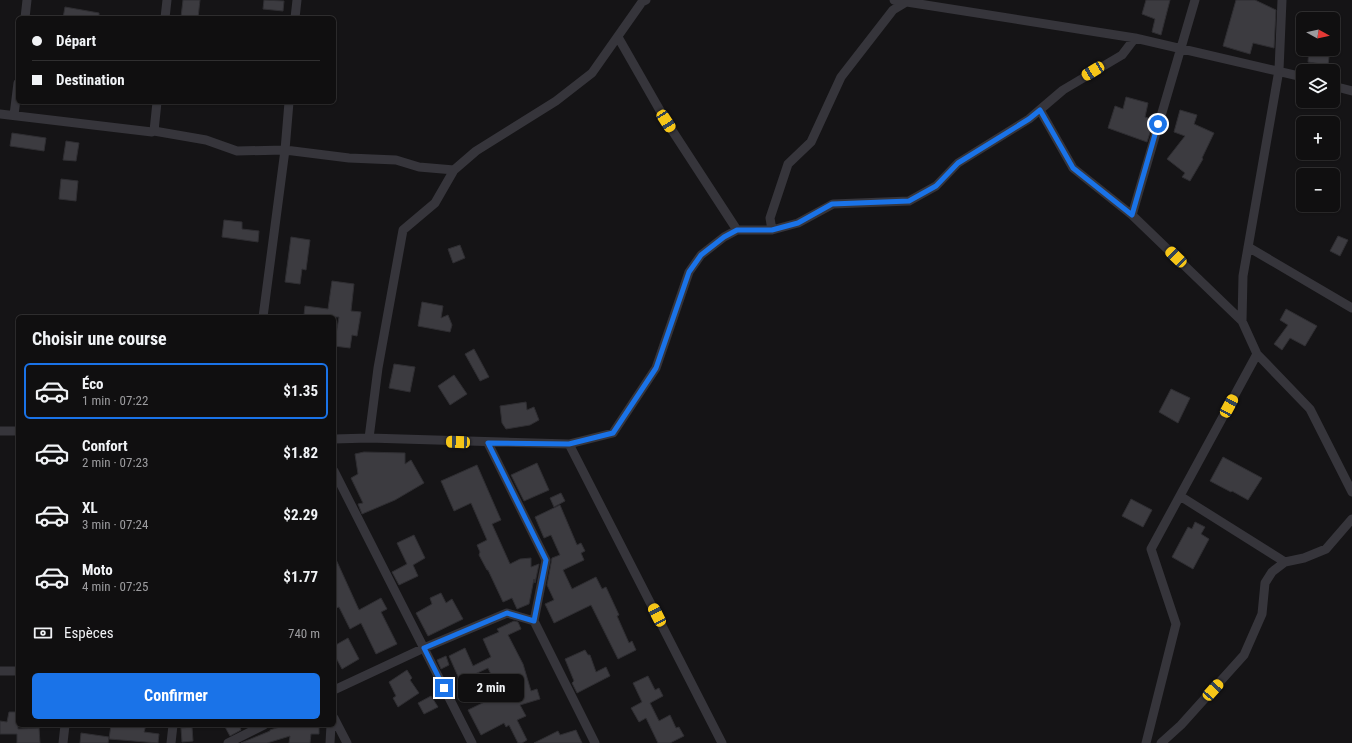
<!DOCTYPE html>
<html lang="fr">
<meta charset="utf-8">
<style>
body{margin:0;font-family:"Roboto Condensed",sans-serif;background:#191819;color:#f1f3f6;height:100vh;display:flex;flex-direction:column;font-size:15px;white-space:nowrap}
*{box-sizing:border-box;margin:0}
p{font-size:13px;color:#9c9c9f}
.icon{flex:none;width:22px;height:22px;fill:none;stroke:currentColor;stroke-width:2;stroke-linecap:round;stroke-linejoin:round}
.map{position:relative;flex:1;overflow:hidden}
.details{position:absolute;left:16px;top:315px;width:320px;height:412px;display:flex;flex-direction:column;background:#100f10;border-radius:6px;box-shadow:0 1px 3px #0004,0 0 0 1px #302f30}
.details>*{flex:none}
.guide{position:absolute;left:16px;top:16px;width:320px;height:88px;border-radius:6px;box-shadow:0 1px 3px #0004,0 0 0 1px #302f30;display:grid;align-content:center;height:88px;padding:0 16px;background:#100f10}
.needle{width:26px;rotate:98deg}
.fabs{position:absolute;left:1296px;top:12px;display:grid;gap:8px}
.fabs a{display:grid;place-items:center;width:44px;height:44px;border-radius:6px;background:#100f10;box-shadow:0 1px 3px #0004,0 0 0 1px #302f30;font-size:20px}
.end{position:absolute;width:18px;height:18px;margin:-9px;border:5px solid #1a73e8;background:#fff;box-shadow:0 0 0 2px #fff}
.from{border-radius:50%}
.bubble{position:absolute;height:28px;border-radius:6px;background:#100f10;box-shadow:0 1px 3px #0004,0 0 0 1px #302f30;font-size:13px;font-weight:700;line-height:28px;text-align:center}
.car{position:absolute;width:12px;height:24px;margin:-12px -6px;border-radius:5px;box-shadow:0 0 3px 1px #0007;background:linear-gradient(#f5c518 24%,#345 0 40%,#f5c518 0 76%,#345 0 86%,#f5c518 0)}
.guide b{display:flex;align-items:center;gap:14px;height:38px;font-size:15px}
.guide b+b{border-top:1px solid #302f30}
.guide i{width:10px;height:10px;background:#f1f3f6}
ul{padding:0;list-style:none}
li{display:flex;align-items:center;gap:12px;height:56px;margin:0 8px 6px;padding:0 8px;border:2px solid transparent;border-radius:6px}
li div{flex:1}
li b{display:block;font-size:15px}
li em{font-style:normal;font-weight:700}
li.selected{border-color:#1a73e8}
li>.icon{width:36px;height:36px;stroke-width:1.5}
h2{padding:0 16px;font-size:18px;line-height:48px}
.pay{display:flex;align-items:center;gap:10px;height:44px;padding:0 16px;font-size:15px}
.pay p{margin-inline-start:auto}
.cta{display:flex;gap:8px;margin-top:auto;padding:8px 16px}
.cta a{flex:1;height:46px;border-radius:6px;background:#1a73e8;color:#fff;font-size:16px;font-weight:700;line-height:46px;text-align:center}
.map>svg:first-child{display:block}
.building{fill:#3c3b40;stroke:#2f2e32}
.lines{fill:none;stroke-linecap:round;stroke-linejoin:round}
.minor{stroke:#36353b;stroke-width:9}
.route{stroke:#1a73e8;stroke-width:5}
</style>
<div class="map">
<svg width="1352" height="743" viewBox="0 0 1352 743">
<rect width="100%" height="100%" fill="#151416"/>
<path class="building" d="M183,0H200L198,18L181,17Z
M264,0L284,1L283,11L263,9Z
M1146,0H1170L1161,35L1152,32L1155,19L1142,14Z
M1236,0H1255L1276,10L1274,48L1253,43L1250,54L1223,46Z
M65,7L99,13V18H63Z
M1309,49H1330L1328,65L1308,62Z
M1126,97L1148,103L1145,117L1154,120L1147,142L1108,128L1115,106L1123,109Z
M1180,110L1197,115L1194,124L1214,133L1202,158L1203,159L1190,181L1182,177L1185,173L1167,159L1185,136L1174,132Z
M12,133L46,138L44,151L10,146Z
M66,141L79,143L76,161L63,160Z
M61,179L78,181L76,201L59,199Z
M224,220L242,222V229L259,231L258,242L222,237Z
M1338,236L1348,240L1340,256L1330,251Z
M291,237L310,240L306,270L302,269L300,284L285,282Z
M460,245L465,258L453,263L448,249Z
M332,281L354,284L351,311L361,312L357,336L352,335L350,348L334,346L339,317H309L304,315L305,306L328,309Z
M422,302L443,306L441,318L448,315L452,325L450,332L418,326Z
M1286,309L1317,326L1305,346L1290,338L1282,350L1274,344L1288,325L1280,320Z
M474,349L489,377L480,381L465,354Z
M394,364L415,367L410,392L389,388Z
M454,375L467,394L450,405L438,386Z
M1171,389L1190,398L1178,423L1159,412Z
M526,402L527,410L534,407L539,420L530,425L506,429L502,423L500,406Z
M364,452L405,453V464L411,460L424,483L395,500L362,514L358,504L363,503L351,478L358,474L355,454Z
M1223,457L1262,478L1248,500L1232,491L1231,492L1210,481Z
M537,463L549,490L524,501L511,475Z
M477,465L501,520L492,524L510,564L520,559L531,558V567L539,564L535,583L534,579L529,604L517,609L512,598L503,602L488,570H487L479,555L480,552L477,545L487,540L471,503L454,511L441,481Z
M561,493L565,501L554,507L550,498Z
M1131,499L1152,510L1143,527L1122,516Z
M560,505L577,545L581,543L585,551L581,553L584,560L563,570L572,589L596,577L602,589L606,587L619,615L617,616L629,643L632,641L636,650L618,659L591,605L554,623L545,604L554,600L547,585L552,558L560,555L551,535L544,538L535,517Z
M1195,522L1205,527L1201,534L1209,539L1193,569L1172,557L1188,527L1192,529Z
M414,535L425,558L413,565L418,576L399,585L392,572L407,564L397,543Z
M334,555L359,610L381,598L387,609L381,612L397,644L376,654L361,623L350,629L339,607L336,608L334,603Z
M441,593L446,603L452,599L463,619L428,636L416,613L432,604L430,598Z
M514,621L518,622L521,629L508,635L523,664L531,691L537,689L540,699L520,705L526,716L517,720L527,740L522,743H518L509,725L506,727L504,723L481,735L468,710L497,696L492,686L496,685L488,668L460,681L449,656L465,648L473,666L491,657L483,639L499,632L497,629Z
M348,638L359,659L342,669L334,654V646Z
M585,650L588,655H590L596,672L606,667L610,676L577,693L572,683L574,681L565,659Z
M446,656L449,665L441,669L437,660Z
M407,670L412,678L410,680L419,693L398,707L393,698L396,696L389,682Z
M648,676L655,690L659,688L663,696L650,703L659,721L670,715L676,728L679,727L684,736L670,743H658L646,718L639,722L631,708L642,702L633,683Z
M431,696L438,707L424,714L418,703Z
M9,712H18V729L39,728L40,743H17V734H0V721L7,722Z
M111,725H146L144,732L159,734L158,743L109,739Z
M224,725H239L241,730L230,736Z
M286,725H319V734H311L310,743H289L290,736L267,743H241L270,731V730Z
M192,727L193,741L182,742L181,728Z
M576,730L582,743H534L558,731L560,735Z
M81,733L109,737L108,743H80Z"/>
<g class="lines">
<path class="minor" d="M894,0L1135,38L1303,77
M1282,0L1279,70L1243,276L1242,321L1257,354L1310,409L1352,492
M25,18L27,0
M165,18L167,0
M295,18L297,0
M618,37L666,121L737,230H772L798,223L833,204L909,201L936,186L958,163L1029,119L1063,90L1122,55L1135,38
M1333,86L1352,91
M1040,110L1073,168L1132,215L1242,321
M0,114L152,132L154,131L157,102
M14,115L18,83
M154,131L206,140L237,151L285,150L349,158L396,160L419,167L454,170
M1132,215L1195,0
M772,230L770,218L788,164L811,142L841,77L893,10L908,1
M1248,247L1352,308
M263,317L285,150L289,102
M0,431H18
M369,438L378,368L403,230L435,203L454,170L476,151L556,101L592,73L642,2L646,0
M334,439L369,438L569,444L613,433L656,368L689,272L701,255L724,237L737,230
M488,443L546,560L534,621L595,743
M569,444L722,743
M334,471L472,743
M1180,496L1285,562
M0,671H18
M334,690L424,648L507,613L534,621
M334,718L347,743
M63,743L65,725
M171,743L173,725
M228,743L264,725
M330,743L331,725
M1146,743L1176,624L1151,549L1257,354
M1161,743L1181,725L1244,655L1262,614L1265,583L1272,572L1285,562L1304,558L1326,549L1352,519"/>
</g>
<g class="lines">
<path class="route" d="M444,688L424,648L507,613L534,621L546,560L488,443L569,444L613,433L656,368L689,272L701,255L724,237L737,230H772L798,223L832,204L909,201L936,186L958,163L1029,119L1040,110L1073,168L1132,215L1158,124"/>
</g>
</svg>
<div class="fabs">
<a><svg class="needle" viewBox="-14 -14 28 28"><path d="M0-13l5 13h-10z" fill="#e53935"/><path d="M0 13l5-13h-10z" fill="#9c9c9f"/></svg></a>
<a><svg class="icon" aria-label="layers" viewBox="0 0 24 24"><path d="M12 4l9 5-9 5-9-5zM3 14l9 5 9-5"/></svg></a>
<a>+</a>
<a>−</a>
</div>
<i class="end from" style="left:1158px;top:124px"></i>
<i class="end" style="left:444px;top:688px"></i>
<div class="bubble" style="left:458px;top:674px;width:66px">2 min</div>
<i class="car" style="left:1093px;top:71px;rotate:238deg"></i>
<i class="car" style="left:666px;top:121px;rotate:147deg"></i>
<i class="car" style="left:1176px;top:257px;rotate:314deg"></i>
<i class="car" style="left:1229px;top:406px;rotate:28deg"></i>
<i class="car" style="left:458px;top:442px;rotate:272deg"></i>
<i class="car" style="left:657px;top:615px;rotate:333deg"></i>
<i class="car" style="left:1213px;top:690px;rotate:42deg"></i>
<div class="guide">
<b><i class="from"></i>Départ</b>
<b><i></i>Destination</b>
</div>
<section class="details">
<h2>Choisir une course</h2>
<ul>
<li class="selected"><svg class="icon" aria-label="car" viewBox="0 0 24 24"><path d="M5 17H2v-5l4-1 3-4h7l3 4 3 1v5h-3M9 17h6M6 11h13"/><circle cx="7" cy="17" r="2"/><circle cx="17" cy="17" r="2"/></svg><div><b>Éco</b><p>1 min · 07:22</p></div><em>$1.35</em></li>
<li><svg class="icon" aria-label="car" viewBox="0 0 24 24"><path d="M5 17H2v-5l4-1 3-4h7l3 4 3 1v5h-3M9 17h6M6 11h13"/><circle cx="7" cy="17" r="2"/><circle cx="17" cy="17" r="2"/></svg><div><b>Confort</b><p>2 min · 07:23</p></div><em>$1.82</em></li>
<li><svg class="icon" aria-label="car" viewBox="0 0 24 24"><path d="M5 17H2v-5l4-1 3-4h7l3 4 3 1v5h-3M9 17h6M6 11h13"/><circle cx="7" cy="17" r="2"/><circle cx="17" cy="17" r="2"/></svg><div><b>XL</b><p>3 min · 07:24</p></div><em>$2.29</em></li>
<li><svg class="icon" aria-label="car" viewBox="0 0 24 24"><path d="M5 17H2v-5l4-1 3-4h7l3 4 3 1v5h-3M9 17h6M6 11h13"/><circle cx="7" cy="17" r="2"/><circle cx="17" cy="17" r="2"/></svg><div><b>Moto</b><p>4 min · 07:25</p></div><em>$1.77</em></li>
</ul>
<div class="pay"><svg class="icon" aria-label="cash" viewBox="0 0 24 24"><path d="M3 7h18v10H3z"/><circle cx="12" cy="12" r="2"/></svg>Espèces<p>740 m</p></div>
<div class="cta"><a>Confirmer</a></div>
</section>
</div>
